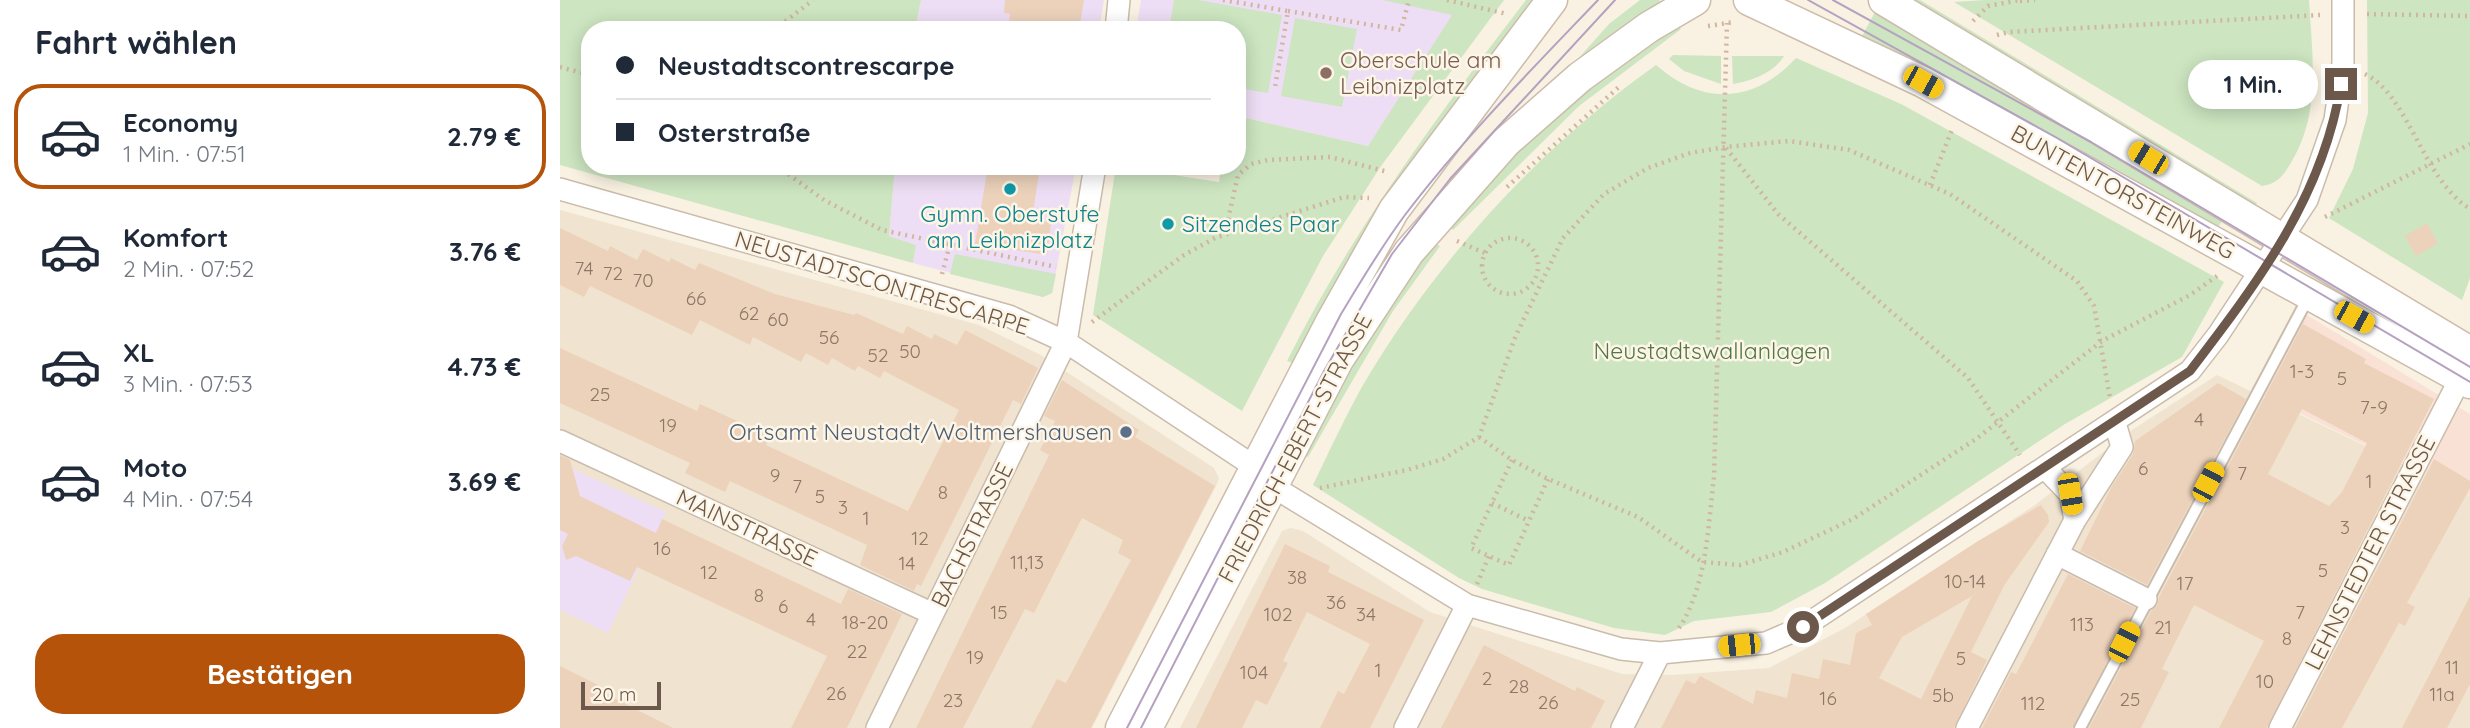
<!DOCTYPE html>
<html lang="de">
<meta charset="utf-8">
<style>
body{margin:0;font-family:Quicksand,sans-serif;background:#f2f2f3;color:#1f2937;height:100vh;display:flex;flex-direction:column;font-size:26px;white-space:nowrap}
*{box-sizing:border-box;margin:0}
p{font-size:23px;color:#747a83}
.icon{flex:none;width:38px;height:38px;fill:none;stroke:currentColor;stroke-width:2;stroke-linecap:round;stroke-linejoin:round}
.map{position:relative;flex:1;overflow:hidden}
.side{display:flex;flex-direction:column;background:#fff;width:560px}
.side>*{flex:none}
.guide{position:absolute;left:21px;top:21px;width:665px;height:154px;border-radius:28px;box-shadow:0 4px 18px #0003;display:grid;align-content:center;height:154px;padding:0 35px;background:#fff}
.scale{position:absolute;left:21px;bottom:18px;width:80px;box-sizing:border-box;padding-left:7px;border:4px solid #6d594b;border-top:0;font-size:19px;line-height:24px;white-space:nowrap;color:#6d594b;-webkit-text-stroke:5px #fdf5e6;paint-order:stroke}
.end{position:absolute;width:32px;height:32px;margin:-16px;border:9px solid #6d594b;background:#fff;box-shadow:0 0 0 4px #fff}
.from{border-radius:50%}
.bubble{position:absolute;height:49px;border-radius:24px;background:#fff;box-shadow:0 4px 18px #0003;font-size:23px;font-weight:700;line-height:49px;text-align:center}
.car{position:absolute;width:21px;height:42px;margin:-21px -10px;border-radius:9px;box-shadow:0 0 5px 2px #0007;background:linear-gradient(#f5c518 24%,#345 0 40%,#f5c518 0 76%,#345 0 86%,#f5c518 0)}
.guide b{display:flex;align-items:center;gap:24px;height:66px;font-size:26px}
.guide b+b{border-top:2px solid #e0e1e3}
.guide i{width:18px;height:18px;background:#1f2937}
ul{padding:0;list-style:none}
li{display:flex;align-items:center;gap:21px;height:105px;margin:0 14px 10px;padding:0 21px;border:4px solid transparent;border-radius:28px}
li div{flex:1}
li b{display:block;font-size:26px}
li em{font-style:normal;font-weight:700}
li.current{border-color:#b45309}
li>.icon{width:63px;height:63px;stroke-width:1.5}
h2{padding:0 35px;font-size:32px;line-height:84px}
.primary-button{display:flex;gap:14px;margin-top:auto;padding:14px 35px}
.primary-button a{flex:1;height:80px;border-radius:28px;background:#b45309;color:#fff;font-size:28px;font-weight:700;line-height:80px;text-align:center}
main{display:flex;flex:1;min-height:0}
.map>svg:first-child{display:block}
.residential{fill:#f0e4d0}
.commercial{fill:#f9e2d5}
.education{fill:#eedef5}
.green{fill:#cde5c1}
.building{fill:#ecd2bb;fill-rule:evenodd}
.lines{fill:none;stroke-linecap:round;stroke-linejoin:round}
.lane-casing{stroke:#cabcac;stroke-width:14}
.street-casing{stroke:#cabcac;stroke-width:24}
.secondary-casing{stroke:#cdbcaa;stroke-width:33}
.path{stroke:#d0b59f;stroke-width:4.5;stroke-dasharray:2 5;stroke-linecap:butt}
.lane{stroke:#fff;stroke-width:10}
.street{stroke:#fff;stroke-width:21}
.secondary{stroke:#fff;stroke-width:30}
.tram{stroke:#b4a2c0;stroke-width:2}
.route{stroke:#6d594b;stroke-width:9}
.education-dot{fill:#8d6e63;stroke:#fdf5e6;stroke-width:2.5}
.culture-dot{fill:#0f9aa8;stroke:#fdf5e6;stroke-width:2.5}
.service-dot{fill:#5c6f8a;stroke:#fdf5e6;stroke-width:2.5}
.labels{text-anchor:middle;stroke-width:5;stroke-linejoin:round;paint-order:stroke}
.number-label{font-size:19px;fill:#8d7767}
.education-label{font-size:23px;fill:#785e54;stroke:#fdf5e6;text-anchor:start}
.street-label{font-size:23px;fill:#6d594b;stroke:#fdf5e6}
.culture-label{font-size:23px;fill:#0d838f;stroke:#fdf5e6}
.park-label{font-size:23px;fill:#527847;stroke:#fdf5e6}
.service-label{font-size:23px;fill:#4e5e75;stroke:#fdf5e6;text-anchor:end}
</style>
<main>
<section class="side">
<h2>Fahrt wählen</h2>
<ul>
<li class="current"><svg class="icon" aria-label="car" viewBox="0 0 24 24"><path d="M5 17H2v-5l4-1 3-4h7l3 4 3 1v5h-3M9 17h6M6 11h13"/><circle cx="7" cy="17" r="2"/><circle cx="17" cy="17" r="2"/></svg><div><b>Economy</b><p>1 Min. · 07:51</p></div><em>2.79 €</em></li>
<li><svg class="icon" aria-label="car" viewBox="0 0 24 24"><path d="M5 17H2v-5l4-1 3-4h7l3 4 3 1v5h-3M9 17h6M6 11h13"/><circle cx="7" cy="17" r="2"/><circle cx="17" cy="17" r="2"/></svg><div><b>Komfort</b><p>2 Min. · 07:52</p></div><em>3.76 €</em></li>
<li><svg class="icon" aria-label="car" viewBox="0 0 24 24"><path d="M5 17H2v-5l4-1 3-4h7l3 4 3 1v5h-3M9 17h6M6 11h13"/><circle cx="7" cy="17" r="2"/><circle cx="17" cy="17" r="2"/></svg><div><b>XL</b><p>3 Min. · 07:53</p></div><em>4.73 €</em></li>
<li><svg class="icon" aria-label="car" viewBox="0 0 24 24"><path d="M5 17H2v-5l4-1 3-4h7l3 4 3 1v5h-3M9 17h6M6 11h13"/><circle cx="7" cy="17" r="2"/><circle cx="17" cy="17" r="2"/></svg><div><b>Moto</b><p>4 Min. · 07:54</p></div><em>3.69 €</em></li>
</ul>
<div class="primary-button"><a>Bestätigen</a></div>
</section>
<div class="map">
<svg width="1910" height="728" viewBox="0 0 1910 728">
<rect width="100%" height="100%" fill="#f9f1e1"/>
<path class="residential" d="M0,210L419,325L479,354L654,468L659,478L657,484L532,728H0Z
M1657,375L1910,496V728H620L722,531L731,528L743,531L870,612L1062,674L1113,675L1209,668L1285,628L1475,505L1569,432Z"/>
<path class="commercial" d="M1737,309L1910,414V496L1696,392Z"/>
<path class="education" d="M361,0H544L539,30H355Z
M581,0H822L893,14L808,146L677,116V30H576Z
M335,166H516L492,293L483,297L353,263L356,245L329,236Z
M0,463L106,512L48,633L0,610Z"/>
<path class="green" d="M0,0H361L355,30H30V166H335L329,236L356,245L353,263L0,165Z
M614,0H638L722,15L708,93L677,88V30H609Z
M822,0H944L821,166L763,256L682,411L533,315L556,166L659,182L661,166H677V116L808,146L892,15Z
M966,0H976L733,363L727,361C792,231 878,115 966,0Z
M1080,0H1099L1102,4L1008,70L1049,24Z
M1345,0H1360L1697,203L1695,207Z
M1425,0H1749C1752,54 1761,111 1733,159C1725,173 1719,184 1702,186L1394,2Z
M1807,0H1910V278L1902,300L1769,218L1793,169L1808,113Z
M1315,12L1667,213L1653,235L1300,40Z
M735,18L797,29L782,107L721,96Z
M1117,25L1121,29L1019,106L893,230L888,225L955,153L1013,100Z
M1113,55L1161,56V84L1124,71L1109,59Z
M1172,56H1224C1214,73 1191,81 1173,84Z
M1236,58L1341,104L1664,282L1622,357L1505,424L1265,583L1211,612L1134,621L1105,635L1054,628L922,589L899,578L753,485C769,452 785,417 803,385C877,260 978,149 1096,65C1142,106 1194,104 1236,58Z
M874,243L880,246L833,311L748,457L743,455L784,374L825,309Z
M395,254L496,274L492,293L483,297L390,274Z"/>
<path class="building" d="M445,0H524L520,24L501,21L500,30H448L450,14L444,13Z
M428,166H480L472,220L491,222L487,255L415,244Z
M1867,223L1878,243L1856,256L1845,236Z
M0,228L48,251L50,246L77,260L83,249L109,262L111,258L135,270L139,263L215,294L294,315L296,313L343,334L347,326L372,339L374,334L397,345L405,330L478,368L461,404L453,400L361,586L357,584L354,591L300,565L307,545L170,481L165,492L125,473L130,463L0,403V348L137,411L140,404L210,436L206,445L348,511L399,410L324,371L320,378L298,366L295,371L272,358L268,365L246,353L241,362L193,337L190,345L140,320L132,335L30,286L24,297L0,285Z
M1743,324L1806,359L1804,363L1874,399L1707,728H1659L1704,641L1634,605L1602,669L1609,672L1581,728H1529L1591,611L1597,605L1599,597ZM1742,409L1807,443L1782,492L1769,506L1708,474Z
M502,380L579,430L575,437L655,486L531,728H471L497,679L506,683L571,560L558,553L563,540L522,518L474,613L465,609L403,728H356L489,455L480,450L495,421L484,416Z
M1658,383L1686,399L1587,585L1520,551L1552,486L1573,454L1575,441Z
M0,455L10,460L20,496L96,533L102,519L281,604L288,589L342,614L287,728H231L267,656L77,567L70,581L16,556L6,560L2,546L8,534L0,530Z
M1874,459L1910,481V488L1847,603L1855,607L1845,626L1839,623L1782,728H1735Z
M1481,505L1488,515L1489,522L1445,584L1411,652L1427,660L1394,728H1101L1126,680L1135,684L1140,676L1193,704L1196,690L1227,698L1232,673L1259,679L1263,659L1290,665L1296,633L1312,625L1306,614L1418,541ZM1412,596L1361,699L1319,678L1342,637Z
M725,544L770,566L768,572L864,620L810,728H760L778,691L784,694L810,644L747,612L723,661L728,663L707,705L696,700L682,728H636Z
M1508,574L1575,608L1512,728H1422L1451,672L1456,674Z
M1910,596V684L1887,728H1842Z
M924,645L1015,691L1017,687L1045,701L1031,728H881Z
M0,666L42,687L40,691L113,728H0Z"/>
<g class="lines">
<g class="lane-casing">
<path id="lane" d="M1520,728L1748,298"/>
</g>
<g class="street-casing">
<path id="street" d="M556,30L559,0
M0,189L449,316L506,342L695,467
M0,441L373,614
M712,486L907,605L1061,649L1100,653L1206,643L1243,627L1630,371L1658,335L1747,200L1775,120L1783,63V0
M1515,520L1562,447L1555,423
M1497,554L1586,599
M317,728L506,342L535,166
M845,728L907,605
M1062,728L1100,653
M1407,728L1515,520L1510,494L1485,468
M1720,728L1901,377"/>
</g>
<g class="secondary-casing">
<path id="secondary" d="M1189,0L1363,82L1910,383
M1324,0L1910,352
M561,728L772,320L834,210L992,0
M587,728L778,360L849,252L946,142L1020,77L1089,27L1135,0"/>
</g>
<path class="path" d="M663,0L728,11L715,87
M887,0L947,14
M1460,1L1475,0
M728,11L841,30L849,0
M1807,14L1910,16
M1413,21L1428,6L1460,0
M1148,26L1174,22
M214,30L253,0
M1437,35L1449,32L1760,15
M0,67L30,75
M1805,74C1849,95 1862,179 1910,209
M1166,148L1218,214L1408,378L1460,455
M217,166L264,200L322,230L496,267
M1370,185L1392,130
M947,187L1060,86
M1765,217L1910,144
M665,233L678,175L691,164L708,160L770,157L828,172
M922 266a28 28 0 1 1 56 0a28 28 0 1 1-56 0Z
M897,241L925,253
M382,274L390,244
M532,322L624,255L655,238L784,197L809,198
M919,437L952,460L988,479L1078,517L1142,562L1180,565L1223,552L1293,519L1416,439L1542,341L1630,295L1657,276
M952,460L911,548L949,565L988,479
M760,488L847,470L883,459L919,437L956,335L1003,238L1044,194L1088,168L1130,153L1165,147L1229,141L1289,150L1390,194L1517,281L1534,306L1550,398
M932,503L969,521
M917,584L929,556
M1119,628C1147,586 1148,525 1154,477L1167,23"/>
<use href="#lane" class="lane"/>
<use href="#street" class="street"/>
<use href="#secondary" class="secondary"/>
<path class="tram" d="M1248,0L1497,138L1910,382
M1273,0L1531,142L1910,367
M567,728L781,314C801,281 821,247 845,215C900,142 974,67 1038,0
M581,728L764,371L832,254L890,179L1055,0"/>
</g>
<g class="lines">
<path class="route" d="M1243,627L1630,371C1698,282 1763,197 1781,84"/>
</g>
<circle class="education-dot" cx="766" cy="73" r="7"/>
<g class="culture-dot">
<circle cx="450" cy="189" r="7"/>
<circle cx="608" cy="224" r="7"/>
</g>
<circle class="service-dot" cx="566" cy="432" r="7"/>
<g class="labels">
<g class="number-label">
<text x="24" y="275">74</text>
<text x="53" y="280">72</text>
<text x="83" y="287">70</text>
<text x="136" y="305">66</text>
<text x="189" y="320">62</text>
<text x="218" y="326">60</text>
<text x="269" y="344">56</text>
<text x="350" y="358">50</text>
<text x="318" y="362">52</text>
<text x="1742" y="378">1-3</text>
<text x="1782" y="385">5</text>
<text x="40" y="401">25</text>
<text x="1814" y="414">7-9</text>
<text x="1639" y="426">4</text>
<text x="108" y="432">19</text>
<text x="1583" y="475">6</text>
<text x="1682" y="480">7</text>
<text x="215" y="482">9</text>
<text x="1809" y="488">1</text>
<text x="237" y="493">7</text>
<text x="383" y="499">8</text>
<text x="260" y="503">5</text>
<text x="283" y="514">3</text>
<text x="306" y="525">1</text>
<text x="1785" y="534">3</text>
<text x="360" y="545">12</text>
<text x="102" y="555">16</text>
<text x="467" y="569">11,13</text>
<text x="347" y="570">14</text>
<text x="1763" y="577">5</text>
<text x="149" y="579">12</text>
<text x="737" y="584">38</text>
<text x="1405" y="588">10-14</text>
<text x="1625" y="590">17</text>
<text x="199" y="602">8</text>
<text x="776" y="609">36</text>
<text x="223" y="613">6</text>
<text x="439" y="619">15</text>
<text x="1740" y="619">7</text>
<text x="718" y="621">102</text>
<text x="806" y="621">34</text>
<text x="251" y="626">4</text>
<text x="305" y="629">18-20</text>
<text x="1522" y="631">113</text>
<text x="1603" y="634">21</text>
<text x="1727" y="645">8</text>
<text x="297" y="658">22</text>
<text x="415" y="664">19</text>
<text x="1401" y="665">5</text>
<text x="1892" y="674">11</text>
<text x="818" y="677">1</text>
<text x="694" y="679">104</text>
<text x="927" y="685">2</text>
<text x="1705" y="688">10</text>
<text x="959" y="693">28</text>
<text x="276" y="700">26</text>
<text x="1882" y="701">11a</text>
<text x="1383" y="702">5b</text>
<text x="1268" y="705">16</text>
<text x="1570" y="706">25</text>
<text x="393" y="707">23</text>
<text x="988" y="709">26</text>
<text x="1473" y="710">112</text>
</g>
<g class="education-label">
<text x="780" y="68">Oberschule am<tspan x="780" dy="26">Leibnizplatz</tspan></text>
</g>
<g class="street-label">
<text transform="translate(1563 192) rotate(29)" y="8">BUNTENTORSTEINWEG</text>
<text transform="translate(322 283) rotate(17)" y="8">NEUSTADTSCONTRESCARPE</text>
<text transform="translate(735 448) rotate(-62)" y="8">FRIEDRICH-EBERT-STRASSE</text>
<text transform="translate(187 528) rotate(25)" y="8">MAINSTRASSE</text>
<text transform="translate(412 535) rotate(-64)" y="8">BACHSTRASSE</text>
<text transform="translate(1810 553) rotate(-63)" y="8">LEHNSTEDTER STRASSE</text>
</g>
<g class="culture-label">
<text x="450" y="222">Gymn. Oberstufe<tspan x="450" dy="26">am Leibnizplatz</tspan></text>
<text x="622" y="232" text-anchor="start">Sitzendes Paar</text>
</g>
<g class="park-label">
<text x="1152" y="359">Neustadtswallanlagen</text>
</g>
<g class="service-label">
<text x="552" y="440">Ortsamt Neustadt/Woltmershausen</text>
</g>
</g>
</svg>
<div class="scale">20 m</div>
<i class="end from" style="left:1243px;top:627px"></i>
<i class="end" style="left:1781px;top:84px"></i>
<div class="bubble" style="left:1628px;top:60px;width:130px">1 Min.</div>
<i class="car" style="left:1363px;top:82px;rotate:119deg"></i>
<i class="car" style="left:1588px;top:158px;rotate:301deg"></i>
<i class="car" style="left:1794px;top:317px;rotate:119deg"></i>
<i class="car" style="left:1648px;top:482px;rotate:28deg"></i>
<i class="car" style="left:1510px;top:494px;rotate:170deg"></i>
<i class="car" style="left:1564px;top:642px;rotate:27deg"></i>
<i class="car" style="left:1179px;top:645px;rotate:264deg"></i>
<div class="guide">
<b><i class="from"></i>Neustadtscontrescarpe</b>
<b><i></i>Osterstraße</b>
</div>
</div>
</main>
